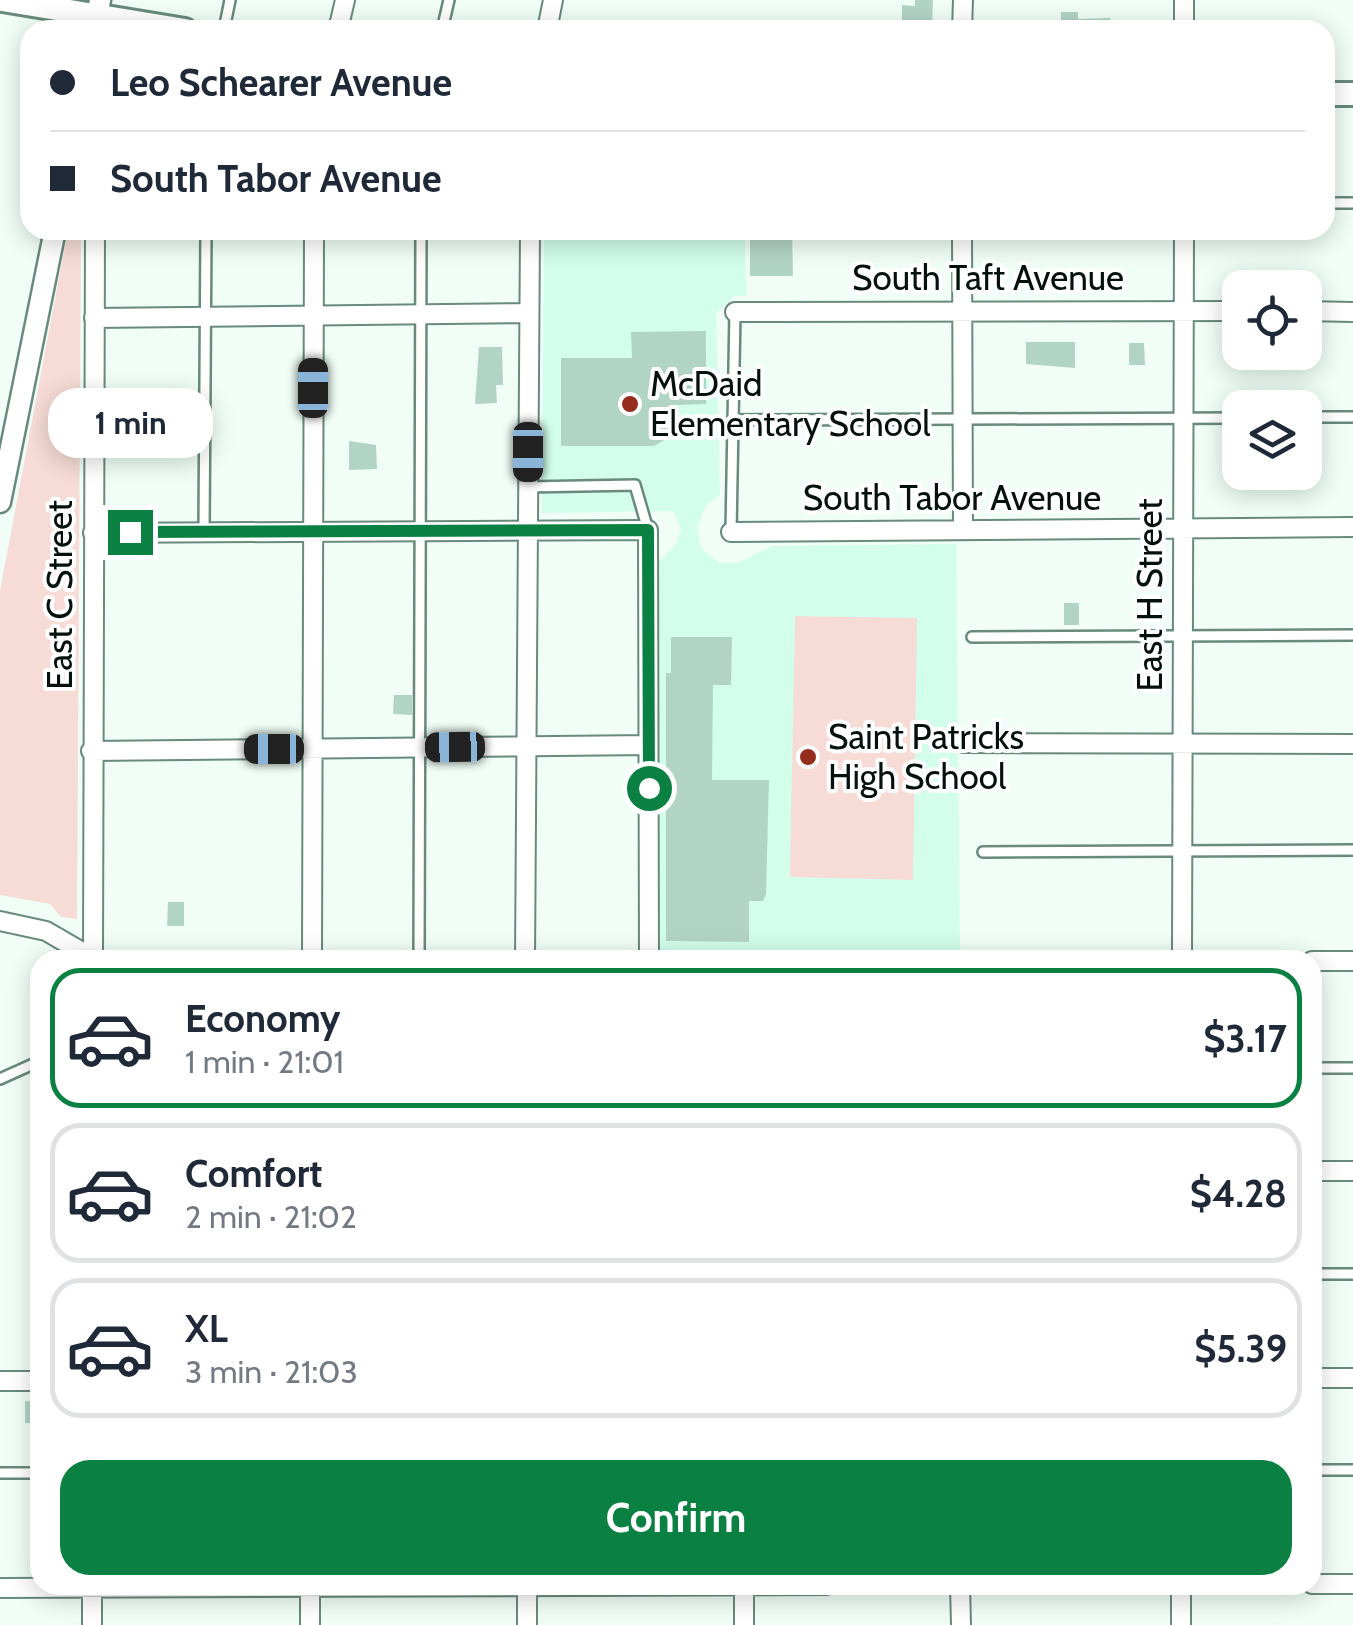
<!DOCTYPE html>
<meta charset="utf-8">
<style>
body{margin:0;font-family:Cabin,sans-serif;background:#f2f2f3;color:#1f2937;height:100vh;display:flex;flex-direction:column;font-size:38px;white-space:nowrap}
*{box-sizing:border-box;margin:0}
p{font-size:32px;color:#747a83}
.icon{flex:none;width:55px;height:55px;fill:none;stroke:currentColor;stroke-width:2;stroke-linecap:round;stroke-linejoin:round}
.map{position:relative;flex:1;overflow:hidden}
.drawer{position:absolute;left:30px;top:950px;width:1292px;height:645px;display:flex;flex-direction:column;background:#fff;border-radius:30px;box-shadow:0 5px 25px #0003}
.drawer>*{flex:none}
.top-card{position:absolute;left:20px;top:20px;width:1315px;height:220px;border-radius:30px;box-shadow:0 5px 25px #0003;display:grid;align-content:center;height:220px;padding:0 30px;background:#fff}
.controls{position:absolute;left:1222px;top:270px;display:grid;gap:20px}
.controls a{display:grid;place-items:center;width:100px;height:100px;border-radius:20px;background:#fff;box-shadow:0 5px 25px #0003;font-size:50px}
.end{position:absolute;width:45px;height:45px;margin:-22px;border:12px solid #0b8043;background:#fff;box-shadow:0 0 0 5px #fff}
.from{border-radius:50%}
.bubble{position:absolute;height:70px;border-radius:30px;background:#fff;box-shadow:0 5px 25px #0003;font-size:32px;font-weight:700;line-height:70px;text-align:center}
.car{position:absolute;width:30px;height:60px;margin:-30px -15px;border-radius:12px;box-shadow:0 0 8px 2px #0007;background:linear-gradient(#222 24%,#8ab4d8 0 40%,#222 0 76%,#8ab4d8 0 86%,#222 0)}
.top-card b{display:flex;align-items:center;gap:35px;height:95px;font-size:38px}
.top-card b+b{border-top:2px solid #e0e1e3}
.top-card i{width:25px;height:25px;background:#1f2937}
ul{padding:18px 0 0;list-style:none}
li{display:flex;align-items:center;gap:30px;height:140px;margin:0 20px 15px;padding:0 10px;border:5px solid #e0e1e3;border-radius:30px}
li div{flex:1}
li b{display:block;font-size:38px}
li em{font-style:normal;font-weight:700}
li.selected{border-color:#0b8043}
li>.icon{width:90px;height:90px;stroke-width:1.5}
.action{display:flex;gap:20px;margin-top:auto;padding:20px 30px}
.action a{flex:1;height:115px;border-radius:30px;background:#0b8043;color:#fff;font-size:40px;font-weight:700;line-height:115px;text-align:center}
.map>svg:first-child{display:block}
.built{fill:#d2feeb}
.green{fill:#f6dbd6}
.building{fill:#b2d4c5}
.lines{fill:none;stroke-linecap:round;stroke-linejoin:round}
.service-casing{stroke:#698a7c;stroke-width:14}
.minor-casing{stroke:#698a7c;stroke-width:22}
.tertiary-casing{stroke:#698a7c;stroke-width:25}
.secondary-casing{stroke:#698a7c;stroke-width:28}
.service{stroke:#fff;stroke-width:9}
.minor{stroke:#fff;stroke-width:18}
.tertiary{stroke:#fff;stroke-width:20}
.secondary{stroke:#fff;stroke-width:22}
.route{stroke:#0b8043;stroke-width:12}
.poi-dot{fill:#962c1c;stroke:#fff;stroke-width:4}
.labels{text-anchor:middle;stroke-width:8;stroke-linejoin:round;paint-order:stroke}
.street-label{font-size:35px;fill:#05110c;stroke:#fff}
.poi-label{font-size:35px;fill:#05110c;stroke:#fff;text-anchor:start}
</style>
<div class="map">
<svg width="1353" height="1625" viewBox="0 0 1353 1625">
<rect width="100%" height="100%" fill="#f0fef7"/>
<path class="built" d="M544,230H745L746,296H734L716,313L720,495L706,505L697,528L701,548L719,563H738L771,546L956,544L960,954L655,951L659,562L677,543L681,528L673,511L542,513Z"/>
<path class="green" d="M68,230H81L77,919L61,917L50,904L0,895V591Z
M795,616L917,618L913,880L790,877Z"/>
<path class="building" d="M915,0H933L932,27L902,26V5L915,6Z
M1061,12H1078V19L1110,18V30H1061Z
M750,230H792L793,276H750Z
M706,331V404L676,405V421L664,440L654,446H561V358H632L631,332Z
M1026,342H1075V368L1026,364Z
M1129,343H1144L1145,365H1129Z
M479,347H502L503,385H496L497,403L475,404Z
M349,441L376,445L377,469L349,470Z
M1064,603H1079V625H1064Z
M671,637H732L731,685H713L712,780H769L766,894L763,901H749V942L666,941V673H671Z
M394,695H412V715L393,714Z
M168,902H184V926H167Z
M25,1401L40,1402V1423H25Z"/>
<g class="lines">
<g class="service-casing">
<path id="service" d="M224,30L230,0
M442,30L449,0
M1325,203H1353
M1305,417H1353
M732,420L1240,418
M527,487L635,485L648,530
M204,532L206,230
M731,532L735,312
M972,637L1353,635
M983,852L1353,850
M419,960L421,230
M1312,1068H1353
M0,1079L40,1061
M1312,1274H1353
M1312,1470H1353
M0,1473H40"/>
</g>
<g class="minor-casing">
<path id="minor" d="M338,30L345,0
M547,30L553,0
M962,30L963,0
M1184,30V0
M962,230L963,530
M1305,311L1353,312
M735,312L1240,311
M94,318L529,313
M731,532L1353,527
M93,533L648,530L649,960
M964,743L1353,744
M91,751L648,745
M0,921L46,931L96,960
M93,960L95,230
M312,960L314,230
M525,960L530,230
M1182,960L1184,230
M1312,961H1353
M1312,1171H1353
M1312,1378H1353
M0,1381H40
M1312,1584H1353
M527,1585V1625
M744,1585V1625
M960,1585L961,1625
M0,1588L826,1585
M92,1625V1585
M310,1625V1585
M1181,1625V1585"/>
</g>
<g class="tertiary-casing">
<path id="tertiary" d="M95,30L100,0
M0,502L55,230"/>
</g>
<g class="secondary-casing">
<path id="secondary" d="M2,0L185,30
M1325,94H1353"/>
</g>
<use href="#service" class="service"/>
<use href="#minor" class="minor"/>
<use href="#tertiary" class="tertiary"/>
<use href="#secondary" class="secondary"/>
</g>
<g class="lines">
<path class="route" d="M130,532L648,530L649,788"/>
</g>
<g class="poi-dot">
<circle cx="630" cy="404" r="10"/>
<circle cx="808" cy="757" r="10"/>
</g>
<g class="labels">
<g class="street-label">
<text x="988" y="290">South Taft Avenue</text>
<text x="952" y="510">South Tabor Avenue</text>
<text transform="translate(60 595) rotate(-90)" y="12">East C Street</text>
<text transform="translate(1150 595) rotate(-90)" y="12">East H Street</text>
</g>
<g class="poi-label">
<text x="650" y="396">McDaid<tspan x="650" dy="40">Elementary School</tspan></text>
<text x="828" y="749">Saint Patricks<tspan x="828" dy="40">High School</tspan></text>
</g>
</g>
</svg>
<div class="controls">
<a><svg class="icon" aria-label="locate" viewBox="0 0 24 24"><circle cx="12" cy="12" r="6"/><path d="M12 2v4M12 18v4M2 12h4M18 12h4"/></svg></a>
<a><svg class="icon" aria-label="layers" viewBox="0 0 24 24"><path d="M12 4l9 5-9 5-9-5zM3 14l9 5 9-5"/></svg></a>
</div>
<i class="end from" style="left:649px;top:788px"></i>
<i class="end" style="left:130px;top:532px"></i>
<div class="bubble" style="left:48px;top:388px;width:165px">1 min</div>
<i class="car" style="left:313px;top:388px;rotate:0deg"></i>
<i class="car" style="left:528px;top:452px;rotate:180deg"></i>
<i class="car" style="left:455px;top:747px;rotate:269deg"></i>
<i class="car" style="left:274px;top:749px;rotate:270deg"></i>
<div class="top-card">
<b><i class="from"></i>Leo Schearer Avenue</b>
<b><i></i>South Tabor Avenue</b>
</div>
<section class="drawer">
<ul>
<li class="selected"><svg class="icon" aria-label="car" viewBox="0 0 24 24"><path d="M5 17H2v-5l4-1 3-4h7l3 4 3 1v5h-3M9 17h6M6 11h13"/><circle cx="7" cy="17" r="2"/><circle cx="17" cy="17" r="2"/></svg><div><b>Economy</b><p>1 min · 21:01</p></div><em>$3.17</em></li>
<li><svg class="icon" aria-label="car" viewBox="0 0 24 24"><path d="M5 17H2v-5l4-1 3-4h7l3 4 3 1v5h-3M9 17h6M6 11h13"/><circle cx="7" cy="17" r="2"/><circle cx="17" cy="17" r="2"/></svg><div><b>Comfort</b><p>2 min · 21:02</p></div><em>$4.28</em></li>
<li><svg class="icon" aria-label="car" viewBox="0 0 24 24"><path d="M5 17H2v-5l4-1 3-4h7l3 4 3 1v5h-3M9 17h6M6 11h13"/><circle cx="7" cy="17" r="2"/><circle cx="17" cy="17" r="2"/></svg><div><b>XL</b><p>3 min · 21:03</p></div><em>$5.39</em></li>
</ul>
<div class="action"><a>Confirm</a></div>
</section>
</div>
